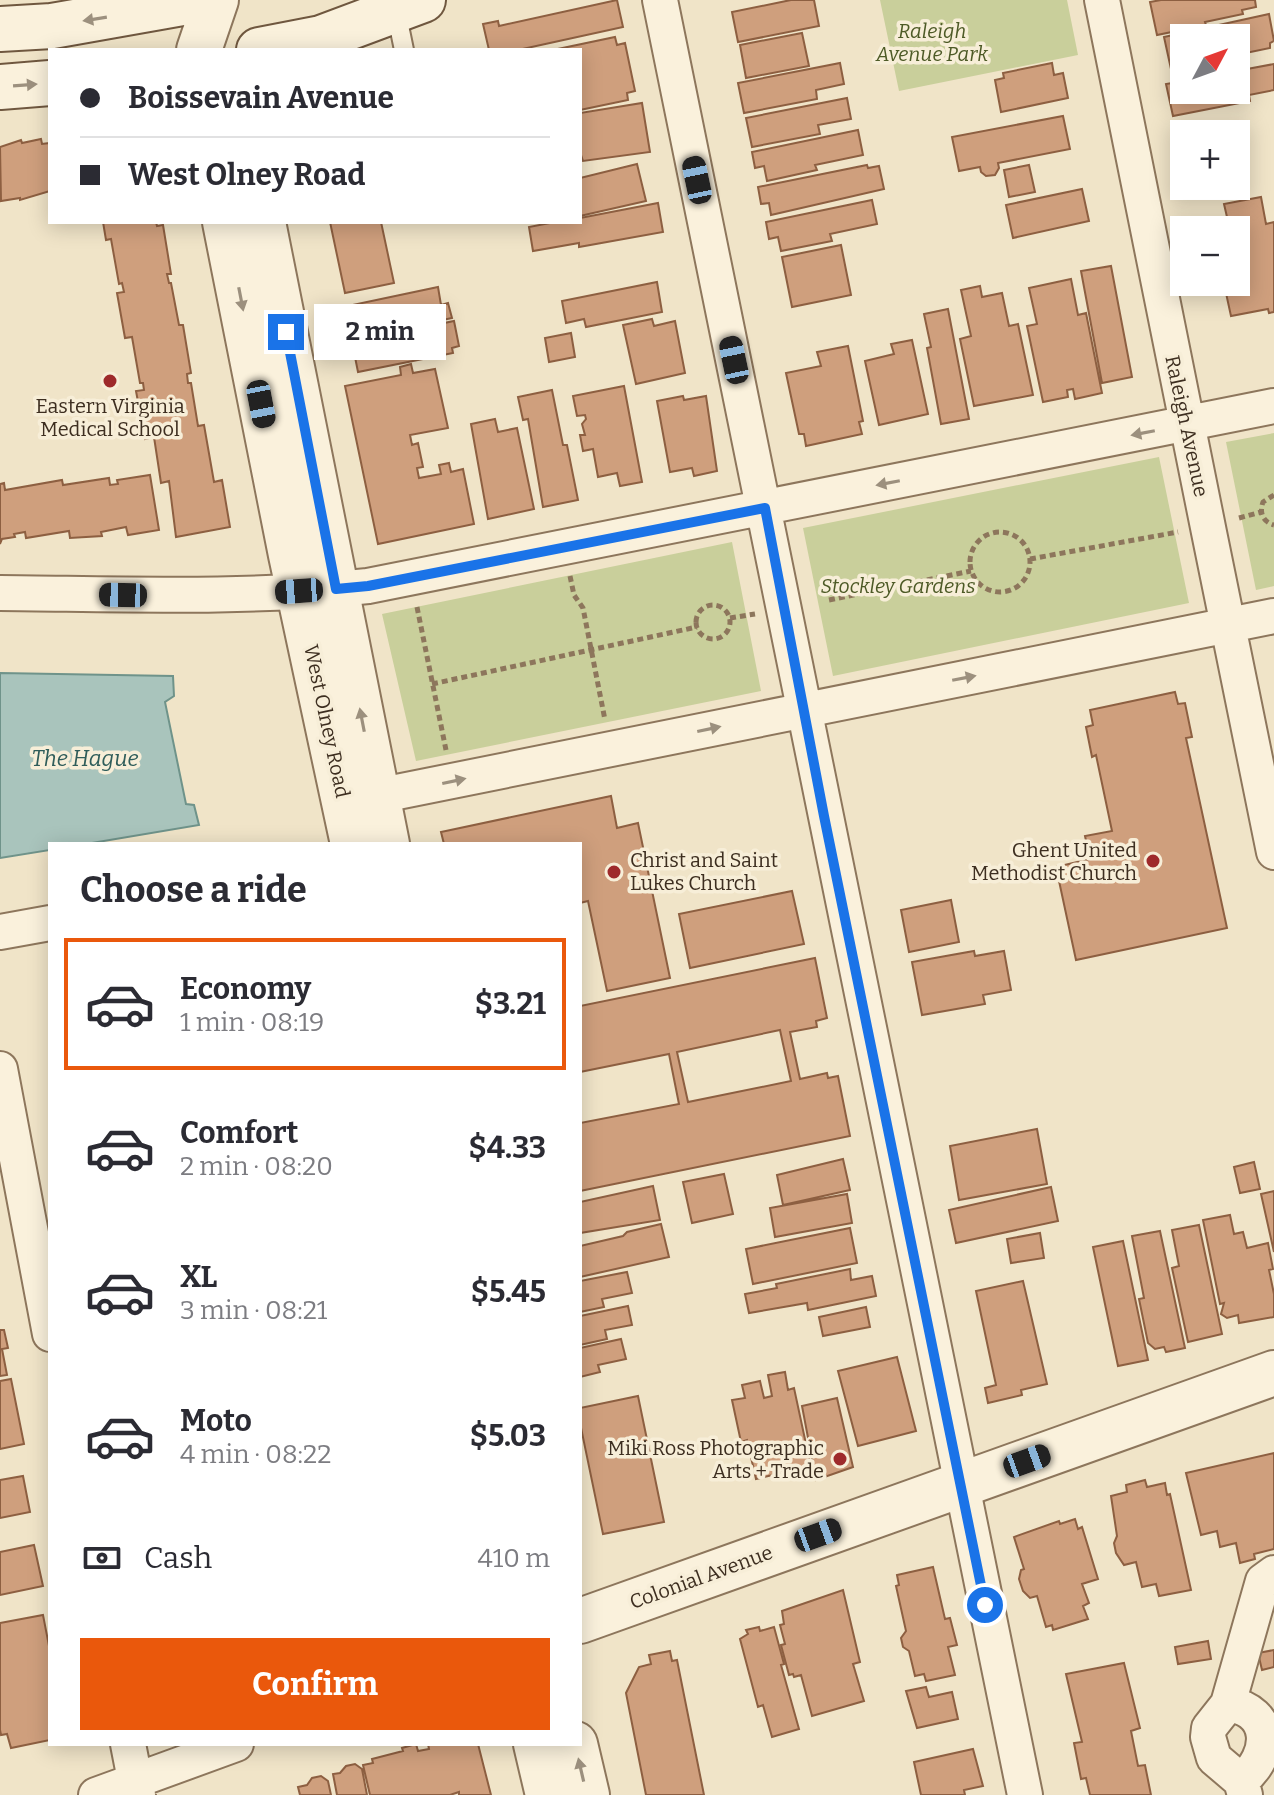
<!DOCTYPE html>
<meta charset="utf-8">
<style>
body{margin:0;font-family:Bitter,serif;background:#f7f7f7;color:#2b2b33;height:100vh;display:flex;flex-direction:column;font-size:30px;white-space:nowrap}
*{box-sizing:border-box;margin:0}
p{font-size:26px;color:#7c7c81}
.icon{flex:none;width:44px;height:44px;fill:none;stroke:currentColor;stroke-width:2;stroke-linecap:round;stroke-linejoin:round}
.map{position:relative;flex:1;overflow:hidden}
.sheet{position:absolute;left:48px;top:842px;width:534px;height:904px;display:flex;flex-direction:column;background:#fff;border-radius:0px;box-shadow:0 4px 20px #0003}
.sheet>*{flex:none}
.guide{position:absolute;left:48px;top:48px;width:534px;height:176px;border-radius:0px;box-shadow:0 4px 20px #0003;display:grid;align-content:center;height:176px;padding:0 32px;background:#fff}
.needle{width:52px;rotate:49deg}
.tools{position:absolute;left:1170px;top:24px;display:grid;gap:16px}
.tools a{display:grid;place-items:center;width:80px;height:80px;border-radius:0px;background:#fff;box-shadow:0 4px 20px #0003;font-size:40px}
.end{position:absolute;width:36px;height:36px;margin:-18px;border:10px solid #1a73e8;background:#fff;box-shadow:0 0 0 4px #fff}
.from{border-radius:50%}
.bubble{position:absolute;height:56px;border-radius:0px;background:#fff;box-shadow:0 4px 20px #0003;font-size:26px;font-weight:700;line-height:56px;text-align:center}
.car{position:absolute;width:24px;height:48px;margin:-24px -12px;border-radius:10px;box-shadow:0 0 6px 2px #0007;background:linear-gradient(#222 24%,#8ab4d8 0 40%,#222 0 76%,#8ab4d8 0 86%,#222 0)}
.guide b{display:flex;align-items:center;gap:28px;height:76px;font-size:30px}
.guide b+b{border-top:2px solid #e1e1e2}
.guide i{width:20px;height:20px;background:#2b2b33}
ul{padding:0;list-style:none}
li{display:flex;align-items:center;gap:24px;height:132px;margin:0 16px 12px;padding:0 16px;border:4px solid transparent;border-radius:0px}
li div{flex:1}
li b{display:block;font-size:30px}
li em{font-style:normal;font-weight:700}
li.selected{border-color:#ea580c}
li>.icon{width:72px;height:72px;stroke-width:1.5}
h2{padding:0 32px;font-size:36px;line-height:96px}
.pay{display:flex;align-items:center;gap:20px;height:88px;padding:0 32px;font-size:30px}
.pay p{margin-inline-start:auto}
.button{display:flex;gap:16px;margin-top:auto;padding:16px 32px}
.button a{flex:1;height:92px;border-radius:0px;background:#ea580c;color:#fff;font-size:32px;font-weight:700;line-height:92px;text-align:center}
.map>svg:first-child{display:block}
.green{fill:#c9cf9b}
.water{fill:#a9c4bc;stroke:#6f938a;stroke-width:2}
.building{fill:#cf9f7d;stroke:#8d5f41;stroke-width:2;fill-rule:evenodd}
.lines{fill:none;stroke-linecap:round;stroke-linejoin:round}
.service-casing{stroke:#8d765c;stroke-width:22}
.minor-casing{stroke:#8d765c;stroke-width:38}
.tertiary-casing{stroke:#8d765c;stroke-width:48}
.secondary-casing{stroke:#6f573f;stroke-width:48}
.path{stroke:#8d765c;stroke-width:5;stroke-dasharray:6 4;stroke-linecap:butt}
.service{stroke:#faf1dc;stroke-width:18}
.minor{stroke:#faf1dc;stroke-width:34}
.tertiary{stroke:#faf1dc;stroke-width:44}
.secondary{stroke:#faf1dc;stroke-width:44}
.oneway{fill:#9c907e}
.route{stroke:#1a73e8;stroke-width:10}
.poi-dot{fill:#9e2a2b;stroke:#f7eed8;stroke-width:3}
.labels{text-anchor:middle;stroke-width:7;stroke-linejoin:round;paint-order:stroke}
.park-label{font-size:20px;font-style:italic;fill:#4d5a26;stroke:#f7eed8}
.poi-label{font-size:20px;fill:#3d2e20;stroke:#f7eed8;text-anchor:end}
.street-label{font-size:20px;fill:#3d2e20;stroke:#f7eed8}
.water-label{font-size:22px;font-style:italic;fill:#2f5d5a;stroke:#f7eed8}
</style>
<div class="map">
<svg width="1274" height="1795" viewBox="0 0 1274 1795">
<rect width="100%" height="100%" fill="#f0e4c8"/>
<path class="green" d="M880,0H1067L1078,55L899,91Z
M1274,433V586L1256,590L1226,442Z
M1159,457L1189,603L833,676L803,528Z
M732,542L761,691L416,761L382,614Z"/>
<path class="water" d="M0,673L173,676L174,696L165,702L186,804L194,805L199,825L86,844H50V850L0,858Z"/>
<path class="building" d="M617,0L623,27L518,50H489L483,24L498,21L499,26Z
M791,0H814L819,26L738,42L732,12Z
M1161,0H1255L1256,7L1242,10L1243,14L1205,22L1206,25L1157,35L1150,2Z
M1269,14L1274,41L1270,43V48L1236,55V38H1184V66L1171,69L1164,37Z
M802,33L809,66L746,78L740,45Z
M615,37L617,45L625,43L635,91L627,93L628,100L580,110V50H553Z
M840,63L844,84L816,90L817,99L744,113L738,83Z
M1052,63L1054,75L1063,73L1068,98L1001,112L995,80L1004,78L1003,73Z
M1274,64V90L1249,95L1250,101L1173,116L1166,84L1184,81V90H1236V71Z
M847,98L851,119L818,125L820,134L752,147L746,118Z
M642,103L650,152L583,161L580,152V113Z
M1063,116L1070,149L998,163L999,168L995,175L986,176L981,172L980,167L959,171L952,137Z
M858,130L863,155L815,165L817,170L767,181L764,166L755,168L752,152Z
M41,139L42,144L50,143V191L20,200V198L1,201L0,147L21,140L22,143Z
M637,164L646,201L580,216V178Z
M867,165L868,168L879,166L884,189L771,215L769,203L761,204L758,187Z
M1029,165L1035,192L1009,197L1004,170Z
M1082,189L1089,221L1013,238L1006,205Z
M1261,197L1266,224L1274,222V312L1269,313L1268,309L1231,316L1226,293L1218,294L1216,282H1236V230H1230L1224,204Z
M872,200L877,224L830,234L832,241L781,251L778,237L769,239L766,222Z
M658,203L663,232L579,247V243L533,251L529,227L555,222H580V218Z
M103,222H156L157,226L163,225L171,274H167L169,283H171L179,325H183L191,373L187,374L188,383H191L198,426L204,425L214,482L222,480L230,527L176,537L169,481L161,483L154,437L145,439L136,391L144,390L143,383H140L132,337L125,338L117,293L124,292L122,283L119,284L111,239L106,240Z
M330,222H381L394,283L345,293Z
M841,245L851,295L792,307L782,257Z
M1111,266L1132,377L1102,383L1081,271Z
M1071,279L1078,315L1086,313L1102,393L1075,399L1073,389L1067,390L1068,397L1043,402L1027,326L1037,324L1029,288Z
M657,282L662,312L586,327L584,319L566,323L562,301Z
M980,286L982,297L1002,293L1009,326L1018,324L1033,395L974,406L960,339L971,336L961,290Z
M438,287L441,305L448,303L452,318L347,340L343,307Z
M948,309L969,419L941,424L927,348L931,347L924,314Z
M652,319L654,326L675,321L685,373L636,384L623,325Z
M454,321L459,346L452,348L453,353L358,372L352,342Z
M571,333L575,357L549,362L545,338Z
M912,340L928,414L879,425L865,361L894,354L891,344Z
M848,346L863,421L859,422L862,434L806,446L804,434H799L786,373L821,366L817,352Z
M411,364L413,373L435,369L448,428L410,435L412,445L418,443L423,467L417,468L419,478L441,474L439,465L449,463L451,472L463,469L474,524L378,544L345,386L401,375L400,367Z
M624,386L642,482L620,486L617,473L598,477L593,449L583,451L580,435H585L582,424L586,419L585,415L577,416L573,396Z
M552,390L563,445H567L578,500L543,507L528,419L523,420L518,397Z
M683,396L684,400L706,396L717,471L694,476L692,468L670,472L657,401Z
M495,419L498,432L517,428L534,509L488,519L471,424Z
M150,475L159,530L128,535L126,527L101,532L102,536L70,538L69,531L26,538L25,532L14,534L15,537L2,539L0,544V484L4,483L5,490L62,480L63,485L109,478L110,485L118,484L117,480Z
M1175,692L1178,704L1185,703L1192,737L1186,738L1227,928L1076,960L1056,867L1090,859L1085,836L1112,831L1096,755L1092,757L1086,727L1093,725L1090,710Z
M611,796L617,828L638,823L670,978L607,991L588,901L580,903V844H444L441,832Z
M792,891L804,944L690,968L679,914Z
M951,900L959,942L909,952L901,910Z
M974,951L975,956L1004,951L1011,990L983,995L985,1004L922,1015L912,962Z
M815,958L827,1018L816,1021L817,1027L790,1032L800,1079L827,1073L828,1078L838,1076L850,1136L580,1191V1123L679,1104L669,1054L580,1072V1006ZM780,1030L791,1081L688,1102L677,1052Z
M1037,1129L1047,1184L959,1200L950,1146Z
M843,1159L850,1190L783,1205L777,1175Z
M1254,1162L1260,1189L1240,1193L1234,1167Z
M724,1174L733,1214L692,1223L683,1182Z
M653,1186L660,1220L580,1233V1202Z
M1051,1187L1058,1221L956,1243L949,1210Z
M1274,1191V1252L1261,1194Z
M847,1194L852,1223L775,1237L770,1208Z
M1230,1215L1234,1234L1243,1232L1247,1248L1268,1243L1273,1269L1269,1270L1274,1294V1317L1239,1323L1238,1315L1227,1318L1221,1314L1224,1303L1220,1304L1203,1220Z
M661,1224L669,1257L580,1277V1246L623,1236L627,1232Z
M1199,1225L1222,1334L1188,1342L1172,1268L1179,1266L1172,1230Z
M850,1228L857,1263L753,1284L746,1249Z
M1160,1231L1185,1348L1166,1352L1164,1347L1155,1349L1148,1343L1139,1299L1144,1298L1132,1236Z
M1040,1233L1044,1258L1011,1263L1007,1239Z
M1123,1241L1148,1360L1118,1366L1093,1247Z
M850,1269L851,1280L872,1276L876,1296L808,1310L807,1303L749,1313L745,1294L777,1288L776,1284Z
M627,1272L632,1293L602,1299L604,1307L580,1312V1281Z
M1023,1281L1047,1384L1021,1390L1022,1395L988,1403L985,1388L996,1385L976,1291Z
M628,1306L632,1325L605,1330L607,1339L580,1345V1316Z
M866,1307L870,1327L823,1336L819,1317Z
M0,1330H4L8,1348L2,1349L7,1375L0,1376Z
M621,1339L626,1359L598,1365L600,1372L580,1377V1348Z
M897,1357L916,1431L858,1446L838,1371Z
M785,1372L788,1390L794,1388L812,1472L791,1476L790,1471L756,1479L747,1440L741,1442L732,1400L745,1398L742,1385L760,1381L764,1398L772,1396L768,1375Z
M11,1379L24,1444L0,1449V1381Z
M638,1396L664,1522L603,1534L580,1423V1408Z
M837,1398L853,1467L816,1480L802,1406Z
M1274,1453V1549L1254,1554L1255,1559L1240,1563L1236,1543L1220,1547L1217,1531L1201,1535L1186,1473Z
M23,1476L30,1512L0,1518V1480Z
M1145,1480L1147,1487L1165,1483L1167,1495L1170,1494L1191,1590L1159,1596L1156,1584L1142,1587L1136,1562L1124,1565L1116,1553L1114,1543L1117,1536L1111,1496L1127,1492L1126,1485Z
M1075,1519L1078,1529L1082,1527L1098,1579L1082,1584L1089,1603L1083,1606L1088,1619L1053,1630L1052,1625L1046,1627L1037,1596L1030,1598L1023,1591L1019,1579L1021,1570L1024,1569L1014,1537L1059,1521L1060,1524Z
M34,1545L43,1586L0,1595V1552Z
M933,1567L945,1619L950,1618L957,1645L948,1647L955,1675L926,1681L924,1674L915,1676L909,1651L903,1647L901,1638L906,1631L896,1586L899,1585L897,1575Z
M843,1590L860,1662L853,1664L864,1701L812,1716L801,1675L794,1677L793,1674L789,1675L781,1645L785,1644L780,1625L784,1624L782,1611Z
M43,1615L50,1651V1740L11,1748L7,1734L1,1735L0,1730V1623Z
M759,1627L760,1631L774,1627L784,1664L781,1665L799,1729L772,1737L763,1705L758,1707L740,1639L748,1634L746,1630Z
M1208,1641L1211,1659L1178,1664L1175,1647Z
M1274,1650V1667L1262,1670L1258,1653Z
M670,1651L672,1661L677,1660L704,1795H646L626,1693L639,1667L651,1664L649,1655Z
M1124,1663L1140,1728L1131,1731L1138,1766L1145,1765L1151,1795H1090L1086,1778L1081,1779L1074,1743L1082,1742L1066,1674Z
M926,1687L929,1697L952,1692L958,1719L917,1728L906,1691Z
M416,1744L418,1751L429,1749L428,1744H478L491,1795H459V1792L450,1795H370L363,1765L373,1763L372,1759L403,1751L402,1748Z
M973,1749L983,1786L964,1790L965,1795H921L914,1762Z
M355,1764L362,1769L367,1795H337L333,1774L340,1773L346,1766Z
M321,1776L328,1781L331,1795H300L298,1787L307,1785L312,1778Z"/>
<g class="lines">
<g class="service-casing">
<path id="service" d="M396,11L404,50"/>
</g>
<g class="minor-casing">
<path id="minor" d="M660,0L1025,1795
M1102,0C1157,284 1217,568 1274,852
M0,593C122,594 246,599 368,586L1274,406
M352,801L1274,616
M0,932L50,923
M0,1069L50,1334
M1228,1704L1263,1581L1274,1573
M128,1744L138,1795
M1241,1781C1273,1755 1274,1711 1228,1704L1209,1728L1208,1737L1214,1758L1241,1781L1245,1795
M96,1795L236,1744"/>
</g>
<g class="tertiary-casing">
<path id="tertiary" d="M199,50L216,0
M225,222L291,555L353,844
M263,222L387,844
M580,1621L1274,1373
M536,1744L548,1795
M575,1744L587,1795"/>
</g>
<g class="secondary-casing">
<path id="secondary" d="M0,29L52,26L199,0
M259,50L321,38L423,0
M0,87L50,83"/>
</g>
<path class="path" d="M1274,495L1263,502C1259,513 1263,522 1274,525
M1239,518L1261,512
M970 562a30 30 0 1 1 60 0a30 30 0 1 1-60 0Z
M1030,559L1178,532
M570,576L574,595L583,608L605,720
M829,600L971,571
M696 622a17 17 0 1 1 34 0a17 17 0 1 1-34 0Z
M417,607L446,750
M730,618L755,614
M432,684L697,627"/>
<use href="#service" class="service"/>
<use href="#minor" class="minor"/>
<use href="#tertiary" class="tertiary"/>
<use href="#secondary" class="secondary"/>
</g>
<defs><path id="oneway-solid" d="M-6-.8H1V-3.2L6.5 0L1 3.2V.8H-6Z" transform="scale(2)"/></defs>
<g class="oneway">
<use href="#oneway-solid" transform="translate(95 19) rotate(171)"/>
<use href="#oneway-solid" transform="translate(25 85) rotate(-4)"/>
<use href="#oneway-solid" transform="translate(241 299) rotate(79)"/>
<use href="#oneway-solid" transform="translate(1143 433) rotate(169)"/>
<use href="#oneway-solid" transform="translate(888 483) rotate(169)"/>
<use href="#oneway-solid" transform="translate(964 678) rotate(-11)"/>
<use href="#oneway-solid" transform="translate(362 720) rotate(-101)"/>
<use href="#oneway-solid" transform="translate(709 729) rotate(-12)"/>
<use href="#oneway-solid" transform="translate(454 781) rotate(-12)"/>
<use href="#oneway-solid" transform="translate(581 1770) rotate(-103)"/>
</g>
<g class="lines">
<path class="route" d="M286,332L336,589L368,586L765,508L824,816L985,1605"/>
</g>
<g class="poi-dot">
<circle cx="110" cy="381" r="8"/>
<circle cx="1153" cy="861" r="8"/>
<circle cx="614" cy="872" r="8"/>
<circle cx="840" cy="1459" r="8"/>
</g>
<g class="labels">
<g class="park-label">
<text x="932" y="38">Raleigh<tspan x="932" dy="23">Avenue Park</tspan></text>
<text x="898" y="593">Stockley Gardens</text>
</g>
<g class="poi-label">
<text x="110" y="413" text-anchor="middle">Eastern Virginia<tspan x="110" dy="23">Medical School</tspan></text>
<text x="1137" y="857">Ghent United<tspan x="1137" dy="23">Methodist Church</tspan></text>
<text x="630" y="867" text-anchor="start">Christ and Saint<tspan x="630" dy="23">Lukes Church</tspan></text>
<text x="824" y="1455">Miki Ross Photographic<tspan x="824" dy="23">Arts + Trade</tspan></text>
</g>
<g class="street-label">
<text transform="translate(1187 426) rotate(78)" y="7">Raleigh Avenue</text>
<text transform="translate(327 721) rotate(78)" y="7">West Olney Road</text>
<text transform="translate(701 1577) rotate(-20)" y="7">Colonial Avenue</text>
</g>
<g class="water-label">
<text x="85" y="766">The Hague</text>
</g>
</g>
</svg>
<div class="tools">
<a><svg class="needle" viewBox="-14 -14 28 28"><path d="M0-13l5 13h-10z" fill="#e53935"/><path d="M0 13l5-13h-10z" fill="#7c7c81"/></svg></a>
<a>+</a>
<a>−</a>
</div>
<i class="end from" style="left:985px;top:1605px"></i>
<i class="end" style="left:286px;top:332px"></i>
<div class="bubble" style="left:314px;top:304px;width:132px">2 min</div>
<i class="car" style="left:697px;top:180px;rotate:348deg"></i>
<i class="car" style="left:734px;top:360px;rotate:348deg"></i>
<i class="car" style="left:261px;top:404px;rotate:169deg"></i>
<i class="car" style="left:299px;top:591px;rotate:266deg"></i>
<i class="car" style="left:123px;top:595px;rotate:271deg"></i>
<i class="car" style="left:1027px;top:1461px;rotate:70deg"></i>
<i class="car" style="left:818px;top:1535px;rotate:70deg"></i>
<div class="guide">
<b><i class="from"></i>Boissevain Avenue</b>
<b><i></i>West Olney Road</b>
</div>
<section class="sheet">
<h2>Choose a ride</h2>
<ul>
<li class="selected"><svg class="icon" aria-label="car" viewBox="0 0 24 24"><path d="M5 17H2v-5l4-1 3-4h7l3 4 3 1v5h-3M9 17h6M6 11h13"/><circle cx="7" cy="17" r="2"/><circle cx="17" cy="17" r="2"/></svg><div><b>Economy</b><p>1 min · 08:19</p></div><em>$3.21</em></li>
<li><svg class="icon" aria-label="car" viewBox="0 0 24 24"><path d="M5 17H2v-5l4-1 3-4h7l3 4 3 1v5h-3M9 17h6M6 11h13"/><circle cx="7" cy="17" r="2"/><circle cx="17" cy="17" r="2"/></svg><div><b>Comfort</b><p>2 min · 08:20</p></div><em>$4.33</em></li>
<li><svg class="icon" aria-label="car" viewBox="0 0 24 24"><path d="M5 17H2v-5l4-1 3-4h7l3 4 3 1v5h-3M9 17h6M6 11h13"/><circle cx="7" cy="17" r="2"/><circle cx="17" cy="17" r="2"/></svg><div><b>XL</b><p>3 min · 08:21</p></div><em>$5.45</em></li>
<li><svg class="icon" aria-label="car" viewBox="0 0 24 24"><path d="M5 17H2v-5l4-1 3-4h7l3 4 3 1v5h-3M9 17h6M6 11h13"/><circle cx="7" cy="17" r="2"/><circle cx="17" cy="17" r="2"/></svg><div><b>Moto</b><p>4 min · 08:22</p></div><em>$5.03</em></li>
</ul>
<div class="pay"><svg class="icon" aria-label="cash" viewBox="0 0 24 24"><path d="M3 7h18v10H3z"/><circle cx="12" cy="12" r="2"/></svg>Cash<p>410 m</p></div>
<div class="button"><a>Confirm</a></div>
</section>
</div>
